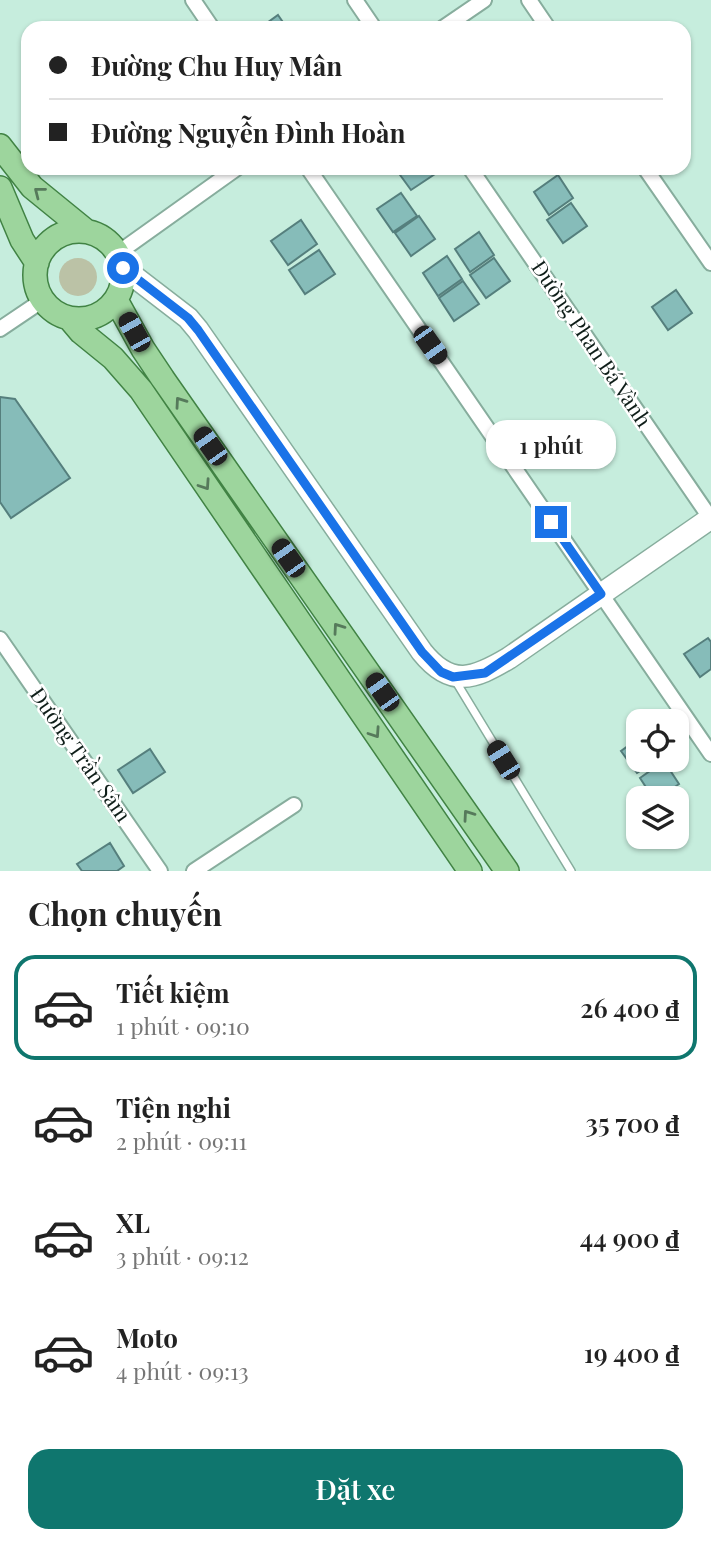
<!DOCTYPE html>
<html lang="vi">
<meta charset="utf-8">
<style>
body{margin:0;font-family:"Playfair Display",serif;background:#f6f6f6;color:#222;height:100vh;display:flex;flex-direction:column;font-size:26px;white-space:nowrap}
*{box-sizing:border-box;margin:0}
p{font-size:23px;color:#767676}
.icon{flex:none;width:38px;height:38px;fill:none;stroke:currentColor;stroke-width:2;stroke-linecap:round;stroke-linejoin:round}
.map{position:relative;height:871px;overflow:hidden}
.side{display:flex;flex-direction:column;background:#fff;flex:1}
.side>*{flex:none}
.banner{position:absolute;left:21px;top:21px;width:670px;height:154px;border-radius:21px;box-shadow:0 2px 5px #0004;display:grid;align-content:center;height:154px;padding:0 28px;background:#fff}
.buttons{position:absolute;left:626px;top:709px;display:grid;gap:14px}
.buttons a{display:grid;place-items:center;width:63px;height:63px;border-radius:14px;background:#fff;box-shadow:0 2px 5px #0004;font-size:35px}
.end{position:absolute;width:32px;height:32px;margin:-16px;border:9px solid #1a73e8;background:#fff;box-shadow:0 0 0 4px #fff}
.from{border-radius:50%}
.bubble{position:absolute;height:49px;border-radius:21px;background:#fff;box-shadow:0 2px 5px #0004;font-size:23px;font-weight:600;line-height:49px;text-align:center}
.car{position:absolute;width:21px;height:42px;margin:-21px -10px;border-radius:9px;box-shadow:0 0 5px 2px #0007;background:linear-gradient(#222 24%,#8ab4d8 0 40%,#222 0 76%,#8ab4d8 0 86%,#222 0)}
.banner b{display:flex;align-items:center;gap:24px;height:66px;font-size:26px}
.banner b+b{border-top:2px solid #e0e0e0}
.banner i{width:18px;height:18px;background:#222}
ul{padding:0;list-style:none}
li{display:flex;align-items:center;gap:21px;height:105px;margin:0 14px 10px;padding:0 14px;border:4px solid transparent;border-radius:21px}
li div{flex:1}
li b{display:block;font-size:26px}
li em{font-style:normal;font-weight:600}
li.selected{border-color:#0f766e}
li>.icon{width:63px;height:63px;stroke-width:1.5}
h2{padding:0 28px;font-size:32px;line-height:84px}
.primary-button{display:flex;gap:14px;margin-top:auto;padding:14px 28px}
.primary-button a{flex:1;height:80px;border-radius:21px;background:#0f766e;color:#fff;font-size:28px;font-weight:600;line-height:80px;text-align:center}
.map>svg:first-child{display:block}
.green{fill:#bbc2a6}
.building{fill:#86bcb9;stroke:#557f7d;stroke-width:2}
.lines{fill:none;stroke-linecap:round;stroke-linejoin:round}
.lane-casing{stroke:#87ad9d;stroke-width:10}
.street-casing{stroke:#87ad9d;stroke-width:18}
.secondary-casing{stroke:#87ad9d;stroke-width:24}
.primary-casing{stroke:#418344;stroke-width:26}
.lane{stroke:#fff;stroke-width:7}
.street{stroke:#fff;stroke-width:14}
.secondary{stroke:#fff;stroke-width:21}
.primary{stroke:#9dd59d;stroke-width:23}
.oneway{stroke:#567a5b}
.route{stroke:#1a73e8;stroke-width:9}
.labels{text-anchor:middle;stroke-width:5;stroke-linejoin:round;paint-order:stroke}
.street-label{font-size:21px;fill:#0f1e19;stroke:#fff}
</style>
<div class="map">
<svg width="711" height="871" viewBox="0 0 711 871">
<rect width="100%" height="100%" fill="#c6eddd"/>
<path class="green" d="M59 277a19 19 0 1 1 38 0a19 19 0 1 1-38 0Z"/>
<path class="building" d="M278,15L287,28H260Z
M395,168H431L435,174L411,190Z
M558,175L573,198L549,215L534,192Z
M401,193L417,216L393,232L377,209Z
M571,203L587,226L563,243L547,220Z
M419,216L435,239L411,256L395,233Z
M301,220L317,244L288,265L271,241Z
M479,232L494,255L470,272L455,249Z
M319,250L335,274L305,294L289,270Z
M447,256L462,279L438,296L423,273Z
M494,258L510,281L486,298L470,275Z
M463,281L479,304L454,321L439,298Z
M676,290L692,313L668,330L652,307Z
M0,397L15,399L70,478L11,518L0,502Z
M568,428L583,451L559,467L543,445Z
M708,638L711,642V669L700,677L684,654Z
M639,738V760H657L637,773L621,751Z
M150,749L165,772L133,793L118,770Z
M664,761L679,784L659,798H653L640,778Z
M110,843L124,866L117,871H82L77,864Z"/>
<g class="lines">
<g class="lane-casing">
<path id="lane" d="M455,680L571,871"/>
</g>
<g class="street-casing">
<path id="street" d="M193,0L212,28
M355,0L374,28
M529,0L548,28
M443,28L484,0
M308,168L711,754
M470,168L711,519
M645,168L711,263
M118,253L237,168
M0,329L43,300
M0,639L160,871
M194,871L294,805"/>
</g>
<g class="secondary-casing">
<path id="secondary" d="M123,268L188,318L198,330L422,652C451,688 474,679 509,658L711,518"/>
</g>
<g class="primary-casing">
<path id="primary" d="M0,146L32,187L86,231
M0,188L22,240L37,263
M35 275a44 44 0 1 1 88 0a44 44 0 1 1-88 0Z
M116,300L143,349L163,379L507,871
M70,319L81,332L113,358L141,390L470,871"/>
</g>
<use href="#lane" class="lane"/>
<use href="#street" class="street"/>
<use href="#secondary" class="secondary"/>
<use href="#primary" class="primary"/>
</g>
<defs><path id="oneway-chevron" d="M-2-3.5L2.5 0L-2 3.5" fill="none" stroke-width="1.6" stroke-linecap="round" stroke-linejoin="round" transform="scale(1.75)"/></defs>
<g class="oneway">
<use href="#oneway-chevron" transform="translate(39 192) rotate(-142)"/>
<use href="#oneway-chevron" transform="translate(180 402) rotate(-125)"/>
<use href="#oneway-chevron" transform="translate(205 485) rotate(56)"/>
<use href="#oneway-chevron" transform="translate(338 628) rotate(-125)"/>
<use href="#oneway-chevron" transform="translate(375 733) rotate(56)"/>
<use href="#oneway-chevron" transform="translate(468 815) rotate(-125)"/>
</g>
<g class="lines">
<path class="route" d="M123,268L188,318L198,330L422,652L441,672L453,677L485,673L601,594L551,522"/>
</g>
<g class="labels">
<g class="street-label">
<text transform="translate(591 344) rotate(56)" y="7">Đường Phan Bá Vành</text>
<text transform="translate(80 755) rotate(55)" y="7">Đường Trần Sâm</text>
</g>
</g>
</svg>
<div class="buttons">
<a><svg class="icon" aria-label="locate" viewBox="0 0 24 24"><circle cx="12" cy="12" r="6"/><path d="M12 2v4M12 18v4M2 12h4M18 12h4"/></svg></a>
<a><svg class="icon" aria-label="layers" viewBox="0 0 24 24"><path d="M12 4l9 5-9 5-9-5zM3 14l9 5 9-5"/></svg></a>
</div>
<i class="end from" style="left:123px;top:268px"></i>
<i class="end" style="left:551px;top:522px"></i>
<div class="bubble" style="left:486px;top:420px;width:130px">1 phút</div>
<i class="car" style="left:134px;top:332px;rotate:331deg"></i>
<i class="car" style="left:430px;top:345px;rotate:145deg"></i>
<i class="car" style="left:210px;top:446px;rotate:325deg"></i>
<i class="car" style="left:288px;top:558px;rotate:325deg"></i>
<i class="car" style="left:382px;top:692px;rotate:325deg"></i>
<i class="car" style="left:503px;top:760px;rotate:328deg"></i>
<div class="banner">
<b><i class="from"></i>Đường Chu Huy Mân</b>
<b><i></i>Đường Nguyễn Đình Hoàn</b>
</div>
</div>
<section class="side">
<h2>Chọn chuyến</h2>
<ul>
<li class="selected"><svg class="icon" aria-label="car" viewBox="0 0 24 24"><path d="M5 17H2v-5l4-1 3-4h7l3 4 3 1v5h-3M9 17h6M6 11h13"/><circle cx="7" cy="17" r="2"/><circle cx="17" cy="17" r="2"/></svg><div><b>Tiết kiệm</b><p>1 phút · 09:10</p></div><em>26 400 ₫</em></li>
<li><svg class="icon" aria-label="car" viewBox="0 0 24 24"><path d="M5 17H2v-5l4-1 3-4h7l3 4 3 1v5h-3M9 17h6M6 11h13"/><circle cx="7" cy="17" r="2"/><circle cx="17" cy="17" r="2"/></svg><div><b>Tiện nghi</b><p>2 phút · 09:11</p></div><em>35 700 ₫</em></li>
<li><svg class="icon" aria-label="car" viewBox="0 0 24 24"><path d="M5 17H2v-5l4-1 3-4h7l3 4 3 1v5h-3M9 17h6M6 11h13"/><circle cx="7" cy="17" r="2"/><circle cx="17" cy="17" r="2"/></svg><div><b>XL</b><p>3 phút · 09:12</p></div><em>44 900 ₫</em></li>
<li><svg class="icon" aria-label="car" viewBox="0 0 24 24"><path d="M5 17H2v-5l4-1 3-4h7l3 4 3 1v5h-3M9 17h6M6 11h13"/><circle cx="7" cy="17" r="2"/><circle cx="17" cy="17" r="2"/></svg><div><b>Moto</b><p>4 phút · 09:13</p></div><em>19 400 ₫</em></li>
</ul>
<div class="primary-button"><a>Đặt xe</a></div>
</section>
